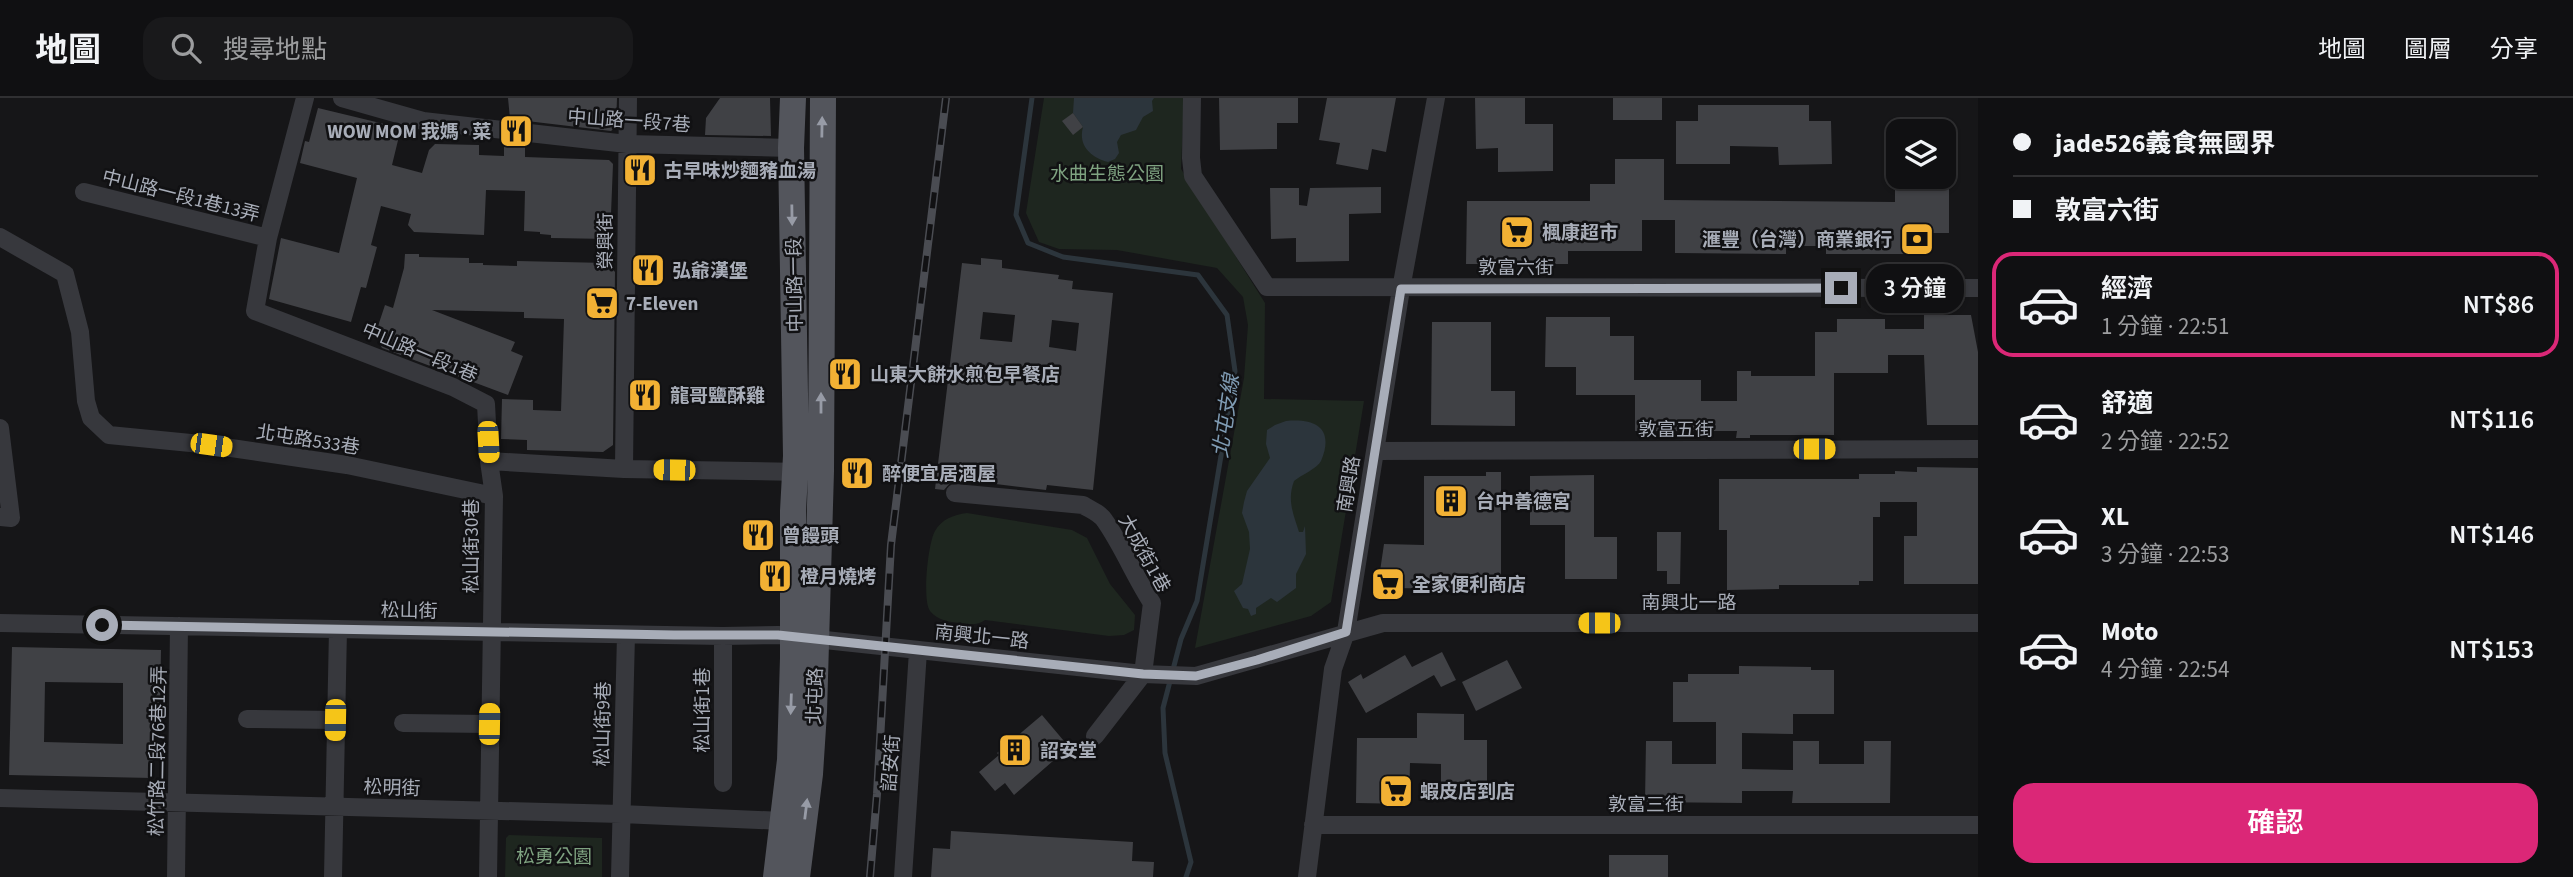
<!DOCTYPE html>
<html lang="zh-TW">
<meta charset="utf-8">
<style>
body{margin:0;font-family:"Source Sans 3","Noto Sans TC",sans-serif;background:#19191b;color:#f1f3f6;height:100vh;display:flex;flex-direction:column;font-size:26px;white-space:nowrap}
*{box-sizing:border-box;margin:0}
p{font-size:23px;color:#9c9d9f}
.icon{flex:none;width:38px;height:38px;fill:none;stroke:currentColor;stroke-width:2;stroke-linecap:round;stroke-linejoin:round}
.map{position:relative;flex:1;overflow:hidden}
.sheet{display:flex;flex-direction:column;background:#101012;width:595px}
.sheet>*{flex:none}
.guide{display:grid;align-content:center;height:154px;padding:0 35px;background:#101012}
.controls{position:absolute;left:1886px;top:21px;display:grid;gap:14px}
.controls a{display:grid;place-items:center;width:70px;height:70px;border-radius:14px;background:#101012;box-shadow:0 2px 5px #0004,0 0 0 2px #303032;font-size:35px}
.end{position:absolute;width:32px;height:32px;margin:-16px;border:9px solid #a8adb8;background:#111;box-shadow:0 0 0 4px #111}
.from{border-radius:50%}
.bubble{position:absolute;height:49px;border-radius:21px;background:#101012;box-shadow:0 2px 5px #0004,0 0 0 2px #303032;font-size:23px;font-weight:600;line-height:49px;text-align:center}
.car{position:absolute;width:21px;height:42px;margin:-21px -10px;border-radius:9px;box-shadow:0 0 5px 2px #0007;background:linear-gradient(#f5c518 24%,#345 0 40%,#f5c518 0 76%,#345 0 86%,#f5c518 0)}
.guide b{display:flex;align-items:center;gap:24px;height:66px;font-size:26px}
.guide b+b{border-top:2px solid #303032}
.guide i{width:18px;height:18px;background:#f1f3f6}
ul{padding:0;list-style:none}
li{display:flex;align-items:center;gap:21px;height:105px;margin:0 14px 10px;padding:0 21px;border:4px solid transparent;border-radius:21px}
li div{flex:1}
li b{display:block;font-size:26px}
li em{font-style:normal;font-weight:600}
li.selected{border-color:#db2777}
li>.icon{width:63px;height:63px;stroke-width:1.5}
.button{display:flex;gap:14px;margin-top:auto;padding:14px 35px}
.button a{flex:1;height:80px;border-radius:21px;background:#db2777;color:#fff;font-size:28px;font-weight:600;line-height:80px;text-align:center}
header{display:flex;align-items:center;gap:42px;box-sizing:border-box;height:98px;padding:0 35px;background:#101012;border-bottom:2px solid #303032}
header strong{font-size:33px}
nav{display:flex;gap:38px;margin-inline-start:auto;font-size:24px}
.search{width:490px;height:63px;background:#19191b;display:flex;align-items:center;gap:18px;box-sizing:border-box;padding:0 24px;border-radius:21px;color:#9c9d9f;font-size:26px}
main{display:flex;flex:1;min-height:0}
.map>svg:first-child{display:block}
.green{fill:#1e261f}
.water{fill:#2c353c}
.lines{fill:none;stroke-linecap:round;stroke-linejoin:round}
.stream{stroke:#2c353c;stroke-width:5}
.building{fill:#404145;fill-rule:evenodd}
.street{stroke:#37383d;stroke-width:18}
.primary{stroke:#53555c;stroke-width:26}
.rail-casing{stroke:#4a4c52;stroke-width:8}
.rail{stroke:#111113;stroke-width:5;stroke-dasharray:16;stroke-linecap:butt}
.oneway{fill:#979ba6}
.route{stroke:#a8adb8;stroke-width:9}
.labels{text-anchor:middle;stroke-width:5;stroke-linejoin:round;paint-order:stroke}
.street-label{font-size:19px;fill:#a8adb8;stroke:#111113}
.poi-label{font-size:19px;font-weight:bold;fill:#a8adb8;stroke:#111113;text-anchor:start}
.park-label{font-size:19px;fill:#7fa381;stroke:#111113}
.water-label{font-size:21px;font-style:italic;fill:#7f9bb3;stroke:#111113}
</style>
<header>
<strong>地圖</strong>
<div class="search"><svg class="icon" aria-label="search" viewBox="0 0 24 24"><circle cx="10" cy="10" r="6"/><path d="M15 15l6 6"/></svg>搜尋地點</div>
<nav><a>地圖</a><a>圖層</a><a>分享</a></nav>
</header>
<main>
<div class="map">
<svg width="1978" height="779" viewBox="0 0 1978 779">
<rect width="100%" height="100%" fill="#161618"/>
<path class="green" d="M1044,0H1184L1181,71L1265,205L1264,301L1364,303L1331,504L1311,518L1195,550L1244,280L1248,227L1243,199L1217,170L1117,152L1059,151L1039,144L1026,115Z
M967,415L1072,432L1087,440L1110,486L1135,517L1134,532L1124,537L1109,538L985,522C977,528 969,526 960,525C949,524 937,522 930,513C922,502 928,445 935,433C942,421 953,417 967,415Z
M509,737L602,740V779H505L506,740Z"/>
<path class="water" d="M1074,0H1154L1152,3L1153,13L1143,19L1136,32L1121,37L1117,44L1119,55L1115,61L1108,64C1090,59 1078,47 1083,29L1073,15Z
M1286,323C1318,320 1334,332 1321,363C1318,370 1301,377 1294,383C1287,402 1293,415 1299,434H1303L1305,428L1306,456L1296,476V490L1277,504L1271,500L1256,510V516L1251,518L1248,511L1243,510L1234,493L1242,486L1250,451L1249,434L1242,415L1244,404L1247,393L1270,360L1266,346L1267,332L1275,327Z"/>
<g class="lines">
<path class="stream" d="M1032,0L1016,117L1028,145L1063,159L1198,177L1227,217L1235,273L1197,503L1181,541L1163,610L1165,655L1191,764L1186,779"/>
</g>
<path class="building" d="M508,0H617L616,28L611,33L510,21Z
M720,0H770L771,38L705,37L706,20Z
M1219,0H1298V25H1277V51L1220,52Z
M1327,0H1396L1386,54L1372,51L1368,72L1336,66L1340,45L1319,42Z
M1475,0H1525V26H1553V73L1498,74V50L1476,51Z
M1613,0H1662V22H1613Z
M1698,7H1809V23H1831L1832,66L1779,67L1778,49L1730,48V66H1676V23H1698Z
M318,10L401,30L392,67L422,75L429,52L435,46L479,47V57L504,58V47H510V44L525,46V59L609,62L613,66L610,141L551,140V137L540,136V134L524,133L525,93L486,92L484,137L414,134L408,127L411,116L381,108L371,147L377,149L366,190L361,189L351,224L269,201L281,140L339,155L357,80L300,65L305,43L309,44Z
M1073,15L1083,29L1073,37L1062,23Z
M1615,61H1664V102L1895,104V89H1949V135H1926V156H1826V148H1786V156L1675,155V122H1642V153H1568V166H1466L1467,103H1590V86H1615Z
M1381,89V115L1349,116V163L1296,164V140L1271,141L1270,90H1299V107L1307,108L1310,90Z
M405,156H419V159L469,160V165H483V167L517,168V163L607,165L615,174L613,347L603,354L527,352V342L501,341L502,301L533,302V312L561,313L564,221L524,220V214L432,212L515,244L511,253L523,258L508,297L382,250L375,237L385,207L393,210L404,170Z
M981,160L1002,162V170L1059,177L1058,181L1073,183L1072,191L1113,195L1093,392L1047,387L1046,392L963,382V384L950,385L944,392L935,391L962,165L981,167ZM983,214L1015,217L1012,244L980,241ZM1052,222L1079,225L1076,253L1049,249Z
M1924,217H1971L1978,254V327H1927L1924,257H1888V275H1834V337H1750V340H1736L1737,333H1635V297H1576V269H1545L1546,219H1610V238H1634V282H1701V303H1737V273H1751V278H1815V234H1837V221H1885V231H1924Z
M1432,224H1491V293H1515V328L1431,327Z
M1917,369L1978,370V486H1904V438H1917V404H1880V419H1873V483H1859V487H1779V491L1727,492V432H1719V381H1859V376H1895V373L1917,374Z
M1486,374H1501V491L1383,490L1378,487L1384,446L1424,447V378H1486Z
M1594,377V439H1617V481H1565V427H1530V378Z
M1657,434H1681L1680,486H1667V473H1657Z
M12,549L161,552L160,607H154L152,680L9,677ZM45,584L123,585V646L44,644Z
M1442,554L1456,582L1441,589L1434,577L1366,615L1348,584L1361,576L1363,581L1405,557L1412,569Z
M1507,562L1522,590L1476,613L1462,584Z
M1739,568L1811,569V572H1834V616H1793V636L1742,635V671L1793,672V643H1819V666H1864V643H1891L1890,705H1792L1793,693H1742V705L1645,704L1646,643H1672V666H1716V624H1673V584H1688V576H1739Z
M1417,615L1464,616V642H1487V698H1441V666L1410,665L1409,706L1356,705L1357,640H1417Z
M1042,617L1069,649L1014,697L1005,685L995,693L979,674L999,657L997,655Z
M951,733L1133,744L1132,763L1154,764L1153,779H931L933,750L950,751Z
M1609,757H1668V779H1609Z"/>
<g class="lines">
<path class="street" d="M305,0L268,140L255,213L453,289L486,306L489,363L494,398L488,779
M342,0L423,23L627,46L791,50
M1192,0L1191,60L1193,78L1267,189L1978,190
M84,94L268,140
M0,139L65,176L80,234L86,303L91,320L109,337L211,347L347,367L494,398
M0,330L11,420L0,419
M1375,353L1978,351
M489,363L624,371L803,374
M624,371L628,0
M955,395L1083,407C1091,412 1100,415 1105,423C1123,449 1135,479 1152,505L1143,576
M0,525L723,538L778,537L1143,576L1196,578L1383,525H1978
M723,538V685
M247,621L336,622
M403,625L490,626
M1095,638L1143,576
M0,700L621,716L783,723
M1313,727H1978
M176,779L179,528
M333,779L338,531
M620,779L626,537
M903,779L918,553
M1307,779L1333,571L1346,534L1401,191L1436,0"/>
<path class="primary" d="M776,779L790,662L793,560V413L796,358L791,50L793,0
M797,779L810,676L814,614L821,373L823,0"/>
<g class="rail-casing">
<path id="rail" d="M870,779L877,696L891,447L946,0"/>
</g>
<use href="#rail" class="rail"/>
</g>
<defs><path id="oneway-solid" d="M-6-.8H1V-3.2L6.5 0L1 3.2V.8H-6Z" transform="scale(1.75)"/></defs>
<g class="oneway">
<use href="#oneway-solid" transform="translate(822 29) rotate(-89)"/>
<use href="#oneway-solid" transform="translate(792 117) rotate(89)"/>
<use href="#oneway-solid" transform="translate(821 305) rotate(-90)"/>
<use href="#oneway-solid" transform="translate(791 606) rotate(92)"/>
<use href="#oneway-solid" transform="translate(806 711) rotate(-83)"/>
</g>
<g class="lines">
<path class="route" d="M102,527L674,537H778L1143,576L1196,578L1257,562L1346,534L1401,191L1841,190"/>
</g>
<defs>
<g id="restaurant-square" transform="scale(1.75)"><rect x="-9" y="-9" width="18" height="18" rx="4" fill="#f2b134" stroke="#111113"/><path d="M-5-6h1v4h1v-4h1v4h1v-4h1v5L-1.5 .5V6h-2V.5L-5-1ZM5-6V6H3V1.5H1.5Q1.5-4 5-6Z" fill="#111"/></g>
<g id="supermarket-square" transform="scale(1.75)"><rect x="-9" y="-9" width="18" height="18" rx="4" fill="#f2b134" stroke="#111113"/><path d="M-6-5.5h2.5l.6 2H6L4.5 2H-2.5L-4.4-4H-6ZM-1.5 3.2a1.3 1.3 0 1 0 .1 0ZM3 3.2a1.3 1.3 0 1 0 .1 0Z" fill="#111"/></g>
<g id="bank-square" transform="scale(1.75)"><rect x="-9" y="-9" width="18" height="18" rx="4" fill="#f2b134" stroke="#111113"/><path d="M-6-4H6V4H-6ZM0-2.3a2.3 2.3 0 1 0 0 4.6a2.3 2.3 0 1 0 0-4.6Z" fill="#111"/></g>
<g id="building-square" transform="scale(1.75)"><rect x="-9" y="-9" width="18" height="18" rx="4" fill="#f2b134" stroke="#111113"/><path d="M-4-6H4V6H1V3H-1V6H-4ZM-2.5-4.3h1.7v1.8h-1.7ZM.8-4.3h1.7v1.8H.8ZM-2.5-1h1.7V.8h-1.7ZM.8-1h1.7V.8H.8Z" fill="#111"/></g>
</defs>
<g fill-rule="evenodd">
<use href="#restaurant-square" x="516" y="33"/>
<use href="#restaurant-square" x="640" y="72"/>
<use href="#supermarket-square" x="1517" y="134"/>
<use href="#bank-square" x="1917" y="141"/>
<use href="#restaurant-square" x="648" y="172"/>
<use href="#supermarket-square" x="602" y="205"/>
<use href="#restaurant-square" x="845" y="276"/>
<use href="#restaurant-square" x="645" y="297"/>
<use href="#restaurant-square" x="857" y="375"/>
<use href="#building-square" x="1451" y="403"/>
<use href="#restaurant-square" x="758" y="437"/>
<use href="#restaurant-square" x="775" y="478"/>
<use href="#supermarket-square" x="1388" y="486"/>
<use href="#building-square" x="1015" y="652"/>
<use href="#supermarket-square" x="1396" y="693"/>
</g>
<g class="labels">
<g class="street-label">
<text transform="translate(629 22) rotate(4)" y="7">中山路一段7巷</text>
<text transform="translate(181 97) rotate(14)" y="7">中山路一段1巷13弄</text>
<text transform="translate(605 143) rotate(-90)" y="7">榮興街</text>
<text x="1516" y="176">敦富六街</text>
<text transform="translate(794 187) rotate(-91)" y="7">中山路一段</text>
<text transform="translate(420 254) rotate(23)" y="7">中山路一段1巷</text>
<text x="1676" y="338">敦富五街</text>
<text transform="translate(308 341) rotate(9)" y="7">北屯路533巷</text>
<text transform="translate(1348 386) rotate(-81)" y="7">南興路</text>
<text transform="translate(471 448) rotate(-90)" y="7">松山街30巷</text>
<text transform="translate(1145 455) rotate(61)" y="7">大成街1巷</text>
<text x="1689" y="511">南興北一路</text>
<text transform="translate(409 512) rotate(1)" y="7">松山街</text>
<text transform="translate(982 538) rotate(6)" y="7">南興北一路</text>
<text transform="translate(814 598) rotate(-88)" y="7">北屯路</text>
<text transform="translate(702 612) rotate(-90)" y="7">松山街1巷</text>
<text transform="translate(602 626) rotate(-89)" y="7">松山街9巷</text>
<text transform="translate(157 653) rotate(-89)" y="7">松竹路二段76巷12弄</text>
<text transform="translate(890 665) rotate(-86)" y="7">詔安街</text>
<text transform="translate(392 689) rotate(2)" y="7">松明街</text>
<text x="1646" y="713">敦富三街</text>
</g>
<g class="poi-label">
<text x="491" y="40" text-anchor="end">WOW MOM 我媽 · 菜</text>
<text x="664" y="79">古早味炒麵豬血湯</text>
<text x="1542" y="141">楓康超市</text>
<text x="1892" y="148" text-anchor="end">滙豐（台灣）商業銀行</text>
<text x="672" y="179">弘爺漢堡</text>
<text x="626" y="212">7-Eleven</text>
<text x="870" y="283">山東大餅水煎包早餐店</text>
<text x="670" y="304">龍哥鹽酥雞</text>
<text x="882" y="382">醉便宜居酒屋</text>
<text x="1476" y="410">台中善德宮</text>
<text x="782" y="444">曾饅頭</text>
<text x="800" y="485">橙月燒烤</text>
<text x="1412" y="493">全家便利商店</text>
<text x="1040" y="659">詔安堂</text>
<text x="1420" y="700">蝦皮店到店</text>
</g>
<g class="park-label">
<text x="1107" y="82">水曲生態公園</text>
<text x="554" y="765">松勇公園</text>
</g>
<g class="water-label">
<text transform="translate(1226 318) rotate(-82)" y="7">北屯支線</text>
</g>
</g>
</svg>
<div class="controls">
<a><svg class="icon" aria-label="layers" viewBox="0 0 24 24"><path d="M12 4l9 5-9 5-9-5zM3 14l9 5 9-5"/></svg></a>
</div>
<i class="end from" style="left:102px;top:527px"></i>
<i class="end" style="left:1841px;top:190px"></i>
<div class="bubble" style="left:1866px;top:166px;width:98px">3 分鐘</div>
<i class="car" style="left:488px;top:344px;rotate:177deg"></i>
<i class="car" style="left:211px;top:347px;rotate:98deg"></i>
<i class="car" style="left:1814px;top:351px;rotate:90deg"></i>
<i class="car" style="left:674px;top:372px;rotate:271deg"></i>
<i class="car" style="left:1599px;top:525px;rotate:270deg"></i>
<i class="car" style="left:335px;top:622px;rotate:181deg"></i>
<i class="car" style="left:489px;top:626px;rotate:1deg"></i>
</div>
<section class="sheet">
<div class="guide">
<b><i class="from"></i>jade526義食無國界</b>
<b><i></i>敦富六街</b>
</div>
<ul>
<li class="selected"><svg class="icon" aria-label="car" viewBox="0 0 24 24"><path d="M5 17H2v-5l4-1 3-4h7l3 4 3 1v5h-3M9 17h6M6 11h13"/><circle cx="7" cy="17" r="2"/><circle cx="17" cy="17" r="2"/></svg><div><b>經濟</b><p>1 分鐘 · 22:51</p></div><em>NT$86</em></li>
<li><svg class="icon" aria-label="car" viewBox="0 0 24 24"><path d="M5 17H2v-5l4-1 3-4h7l3 4 3 1v5h-3M9 17h6M6 11h13"/><circle cx="7" cy="17" r="2"/><circle cx="17" cy="17" r="2"/></svg><div><b>舒適</b><p>2 分鐘 · 22:52</p></div><em>NT$116</em></li>
<li><svg class="icon" aria-label="car" viewBox="0 0 24 24"><path d="M5 17H2v-5l4-1 3-4h7l3 4 3 1v5h-3M9 17h6M6 11h13"/><circle cx="7" cy="17" r="2"/><circle cx="17" cy="17" r="2"/></svg><div><b>XL</b><p>3 分鐘 · 22:53</p></div><em>NT$146</em></li>
<li><svg class="icon" aria-label="car" viewBox="0 0 24 24"><path d="M5 17H2v-5l4-1 3-4h7l3 4 3 1v5h-3M9 17h6M6 11h13"/><circle cx="7" cy="17" r="2"/><circle cx="17" cy="17" r="2"/></svg><div><b>Moto</b><p>4 分鐘 · 22:54</p></div><em>NT$153</em></li>
</ul>
<div class="button"><a>確認</a></div>
</section>
</main>
